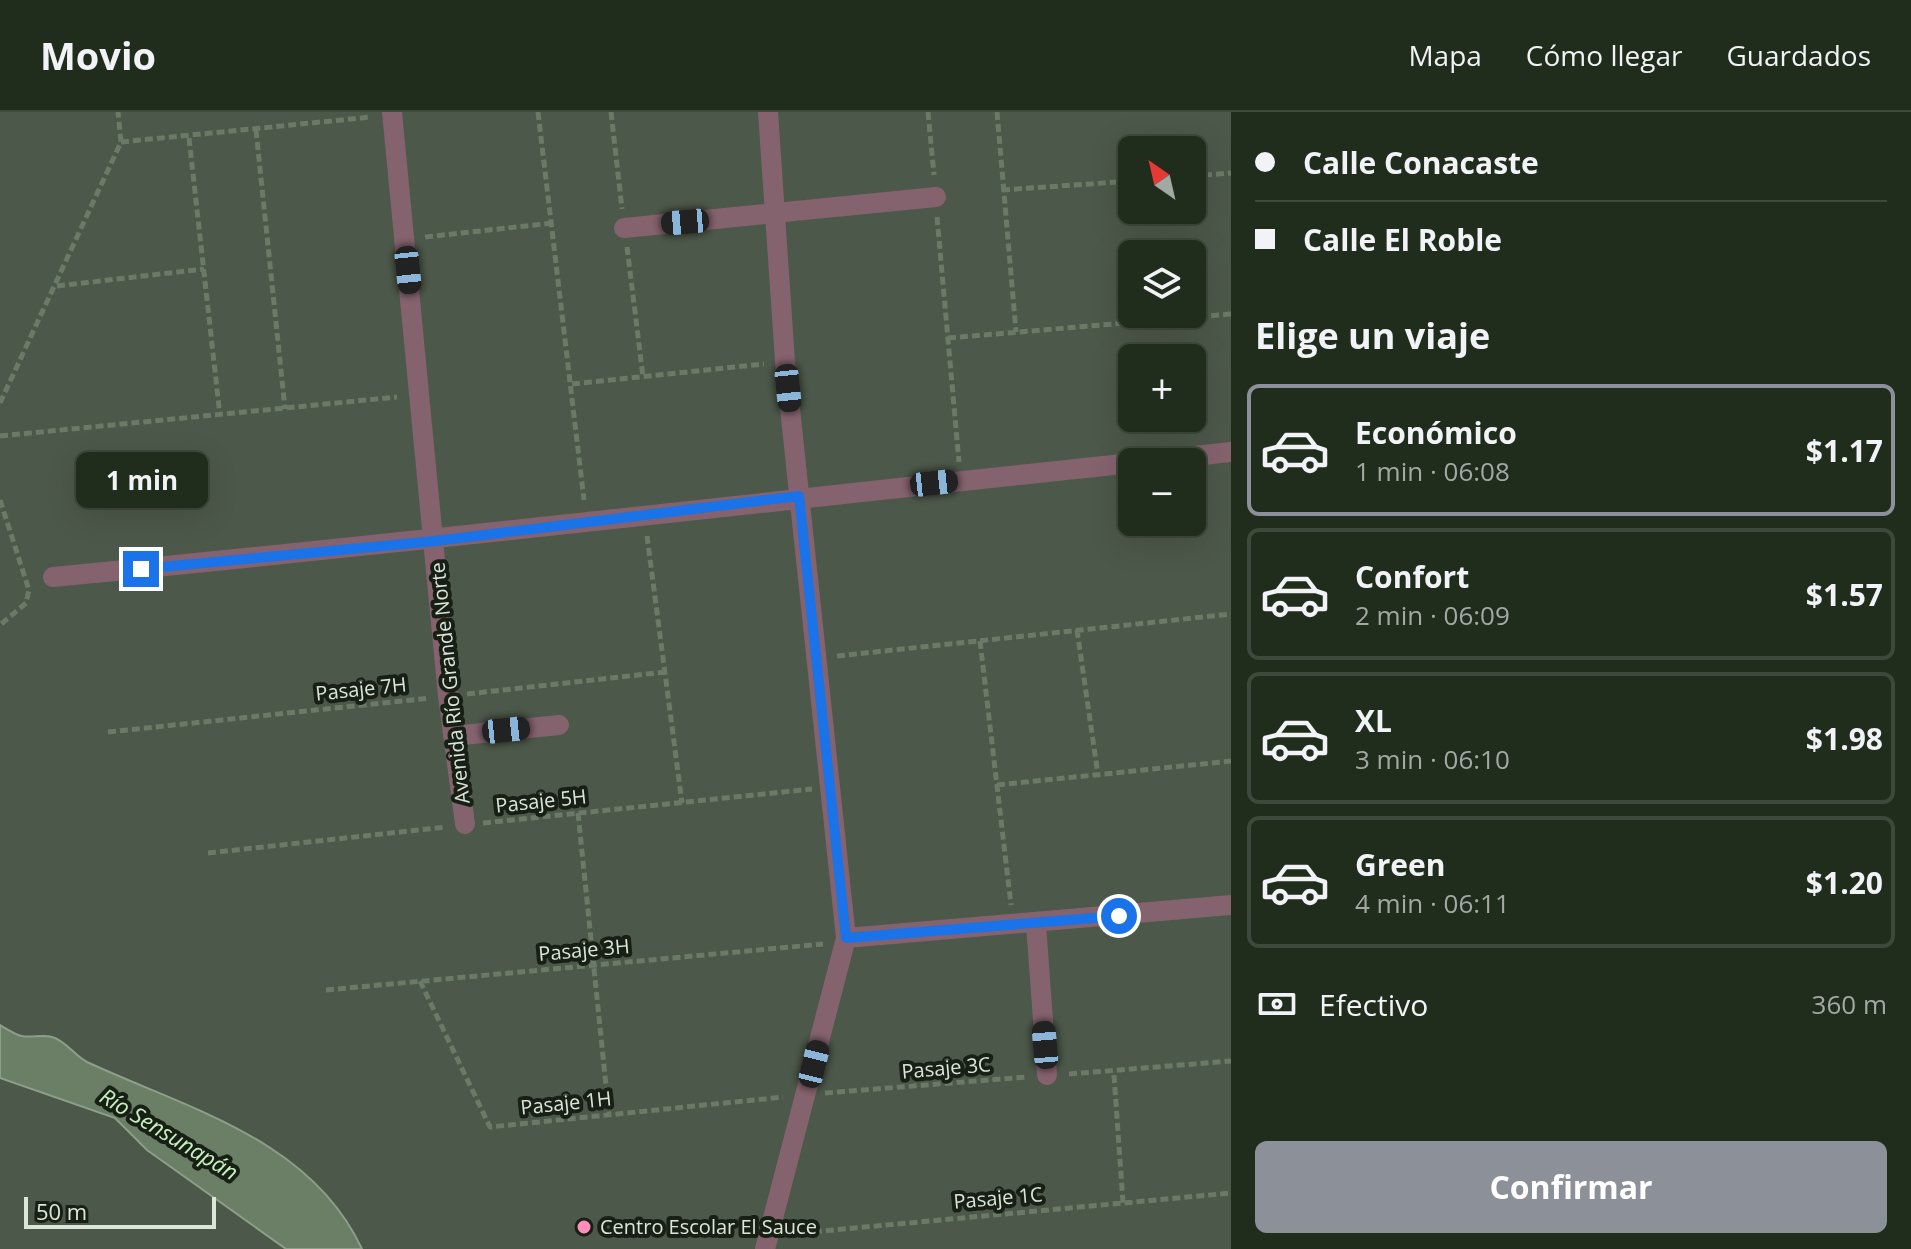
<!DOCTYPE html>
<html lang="es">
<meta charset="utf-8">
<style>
body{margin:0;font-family:"Open Sans",sans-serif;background:#283525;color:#f1f3f6;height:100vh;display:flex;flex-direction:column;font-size:30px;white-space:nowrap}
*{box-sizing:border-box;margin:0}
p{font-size:26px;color:#a2a8a3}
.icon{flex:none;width:44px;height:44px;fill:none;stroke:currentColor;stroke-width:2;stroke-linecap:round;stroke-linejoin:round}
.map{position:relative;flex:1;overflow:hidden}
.sheet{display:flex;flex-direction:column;background:#202d1c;width:680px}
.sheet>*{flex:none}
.top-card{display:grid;align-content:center;height:176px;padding:0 24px;background:#202d1c}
.needle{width:52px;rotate:326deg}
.controls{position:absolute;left:1118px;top:24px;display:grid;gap:16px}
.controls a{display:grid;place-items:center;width:88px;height:88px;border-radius:12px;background:#202d1c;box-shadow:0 8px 32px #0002,0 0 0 2px #3d493b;font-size:40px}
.scale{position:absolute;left:24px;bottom:20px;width:192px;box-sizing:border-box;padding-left:8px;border:4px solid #dbe6d8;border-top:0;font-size:22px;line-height:28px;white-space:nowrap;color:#dbe6d8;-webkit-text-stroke:6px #182016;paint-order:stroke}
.end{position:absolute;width:36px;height:36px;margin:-18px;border:10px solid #1a73e8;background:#fff;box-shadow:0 0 0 4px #fff}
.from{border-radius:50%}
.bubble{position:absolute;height:56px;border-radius:12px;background:#202d1c;box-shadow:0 8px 32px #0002,0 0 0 2px #3d493b;font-size:26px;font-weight:700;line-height:56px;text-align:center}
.car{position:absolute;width:24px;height:48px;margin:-24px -12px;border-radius:10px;box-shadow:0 0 6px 2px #0007;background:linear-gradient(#222 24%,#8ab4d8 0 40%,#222 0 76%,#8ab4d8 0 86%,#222 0)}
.top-card b{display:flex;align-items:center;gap:28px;height:76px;font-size:30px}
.top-card b+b{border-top:2px solid #3d493b}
.top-card i{width:20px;height:20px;background:#f1f3f6}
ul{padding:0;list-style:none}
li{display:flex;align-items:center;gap:24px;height:132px;margin:0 16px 12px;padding:0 8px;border:4px solid #3d493b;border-radius:12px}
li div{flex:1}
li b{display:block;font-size:30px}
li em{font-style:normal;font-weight:700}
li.current{border-color:#8c9099}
li>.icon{width:72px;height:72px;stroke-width:1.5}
h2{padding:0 24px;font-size:36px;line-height:96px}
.pay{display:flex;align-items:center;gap:20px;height:88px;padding:0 24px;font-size:30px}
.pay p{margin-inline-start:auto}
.action{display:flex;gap:16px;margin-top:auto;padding:16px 24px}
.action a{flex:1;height:92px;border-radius:12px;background:#8c9099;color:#fff;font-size:32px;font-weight:700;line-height:92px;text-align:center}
header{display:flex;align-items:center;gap:48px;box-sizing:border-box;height:112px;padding:0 40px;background:#202d1c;border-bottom:2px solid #3d493b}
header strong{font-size:38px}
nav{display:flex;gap:44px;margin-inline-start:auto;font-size:28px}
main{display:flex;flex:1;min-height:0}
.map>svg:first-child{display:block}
.green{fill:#4c5849;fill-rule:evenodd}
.water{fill:#6b7f67;stroke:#8d9e89;stroke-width:2}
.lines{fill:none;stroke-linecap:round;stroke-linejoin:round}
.path{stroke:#6a7a67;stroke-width:5;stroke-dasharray:8 4;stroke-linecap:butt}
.minor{stroke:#84626e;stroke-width:20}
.route{stroke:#1a73e8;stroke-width:10}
.poi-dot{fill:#ff8eba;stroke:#182016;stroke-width:3}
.labels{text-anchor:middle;stroke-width:8;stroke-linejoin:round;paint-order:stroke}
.street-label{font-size:20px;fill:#dbe6d8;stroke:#182016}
.poi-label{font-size:20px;fill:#dbe6d8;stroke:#182016;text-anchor:start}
.water-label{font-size:22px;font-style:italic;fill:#c9f0c2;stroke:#182016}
</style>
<header>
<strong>Movio</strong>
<nav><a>Mapa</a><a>Cómo llegar</a><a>Guardados</a></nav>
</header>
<main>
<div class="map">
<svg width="1231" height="1137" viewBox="0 0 1231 1137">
<rect width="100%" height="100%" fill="#2a3c26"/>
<path class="green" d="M0,0H1231V1137H0ZM1132,38H1192V98H1132ZM1132,142H1192V202H1132ZM1132,246H1192V306H1132ZM1132,350H1192V410H1132Z"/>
<path class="water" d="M0,913C7,917 15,923 22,924C32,926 43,922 52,925C65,928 75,944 87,950C188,997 311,1027 362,1137H286L147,1038L115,1006L0,966Z"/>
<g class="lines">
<path class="path" d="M538,0L584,388
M611,0L622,97
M928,0L934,63
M997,0L1016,220
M256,18L285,297
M189,26L220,304
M121,30L371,5
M1192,64L1231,61
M1002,78L1132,69
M937,105L959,350
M425,125L553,111
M627,135L643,265
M57,174L204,157
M948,226L1231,202
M572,272L764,252
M0,291L121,30L118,0
M0,324L397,285
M0,388L29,478L26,491L0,513
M647,424L682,691
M1077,518L1098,663
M980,529L1011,793
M837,544L1231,502
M467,582L665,560
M108,620L430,586
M997,673L1231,649
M578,701L609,1003
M483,711L812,677
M208,741L446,715
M420,869L490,1015L783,985
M326,878L823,832
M1069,962L1231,949
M1114,963L1123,1091
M825,981L1027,965
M790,1122L1231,1081"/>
<path class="minor" d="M392,0L448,584L465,712
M624,116L936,85
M1139,350L1231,340
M53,465C413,431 772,389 1132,351
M453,624L559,613
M1036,812L1047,963
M846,826L1231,793
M765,1137L846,826L785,249L768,0"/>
</g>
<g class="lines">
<path class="route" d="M141,457L435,429L799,384L846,826L1119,804"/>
</g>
<circle class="poi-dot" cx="584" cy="1115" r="8"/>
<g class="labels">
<g class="street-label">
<text transform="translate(450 571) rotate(-96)" y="7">Avenida Río Grande Norte</text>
<text transform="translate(361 577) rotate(-6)" y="7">Pasaje 7H</text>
<text transform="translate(541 689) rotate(-6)" y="7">Pasaje 5H</text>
<text transform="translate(584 838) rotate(-5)" y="7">Pasaje 3H</text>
<text transform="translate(946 956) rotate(-5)" y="7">Pasaje 3C</text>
<text transform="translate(566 991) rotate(-6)" y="7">Pasaje 1H</text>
<text transform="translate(998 1086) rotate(-5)" y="7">Pasaje 1C</text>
</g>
<g class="poi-label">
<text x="600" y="1122">Centro Escolar El Sauce</text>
</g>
<g class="water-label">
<text transform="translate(169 1022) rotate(31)" y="8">Río Sensunapán</text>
</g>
</g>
</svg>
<div class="controls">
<a><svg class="needle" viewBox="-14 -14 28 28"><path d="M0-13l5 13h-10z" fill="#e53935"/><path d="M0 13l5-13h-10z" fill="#a2a8a3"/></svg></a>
<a><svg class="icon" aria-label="layers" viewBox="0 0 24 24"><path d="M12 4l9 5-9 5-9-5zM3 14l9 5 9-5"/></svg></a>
<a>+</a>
<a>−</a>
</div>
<div class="scale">50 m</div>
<i class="end from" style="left:1119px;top:804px"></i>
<i class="end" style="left:141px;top:457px"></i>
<div class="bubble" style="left:76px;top:340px;width:132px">1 min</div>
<i class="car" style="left:685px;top:110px;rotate:265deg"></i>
<i class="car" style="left:408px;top:158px;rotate:174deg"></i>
<i class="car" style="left:788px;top:276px;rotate:174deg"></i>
<i class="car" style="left:934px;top:371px;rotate:84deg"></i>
<i class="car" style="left:506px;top:618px;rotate:84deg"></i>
<i class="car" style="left:1045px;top:933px;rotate:355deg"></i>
<i class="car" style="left:814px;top:952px;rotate:14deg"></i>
</div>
<section class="sheet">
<div class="top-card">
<b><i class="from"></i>Calle Conacaste</b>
<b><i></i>Calle El Roble</b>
</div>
<h2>Elige un viaje</h2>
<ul>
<li class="current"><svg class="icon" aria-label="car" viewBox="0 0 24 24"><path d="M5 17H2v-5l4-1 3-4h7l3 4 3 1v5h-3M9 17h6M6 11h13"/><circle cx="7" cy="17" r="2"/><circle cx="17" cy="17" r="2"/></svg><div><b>Económico</b><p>1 min · 06:08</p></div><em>$1.17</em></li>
<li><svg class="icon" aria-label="car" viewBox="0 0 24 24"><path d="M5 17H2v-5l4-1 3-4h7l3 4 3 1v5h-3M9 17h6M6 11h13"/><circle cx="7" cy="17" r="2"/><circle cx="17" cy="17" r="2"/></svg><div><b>Confort</b><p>2 min · 06:09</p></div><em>$1.57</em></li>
<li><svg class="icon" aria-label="car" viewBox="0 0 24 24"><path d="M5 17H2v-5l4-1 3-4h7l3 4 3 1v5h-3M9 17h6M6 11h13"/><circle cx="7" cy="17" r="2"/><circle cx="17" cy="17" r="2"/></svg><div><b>XL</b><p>3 min · 06:10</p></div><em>$1.98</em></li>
<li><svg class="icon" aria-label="car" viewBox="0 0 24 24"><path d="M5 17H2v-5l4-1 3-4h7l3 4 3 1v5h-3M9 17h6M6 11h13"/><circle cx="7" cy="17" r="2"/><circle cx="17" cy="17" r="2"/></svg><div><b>Green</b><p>4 min · 06:11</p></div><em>$1.20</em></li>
</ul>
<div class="pay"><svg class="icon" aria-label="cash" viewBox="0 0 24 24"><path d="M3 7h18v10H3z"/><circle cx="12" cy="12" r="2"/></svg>Efectivo<p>360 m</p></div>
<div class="action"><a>Confirmar</a></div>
</section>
</main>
